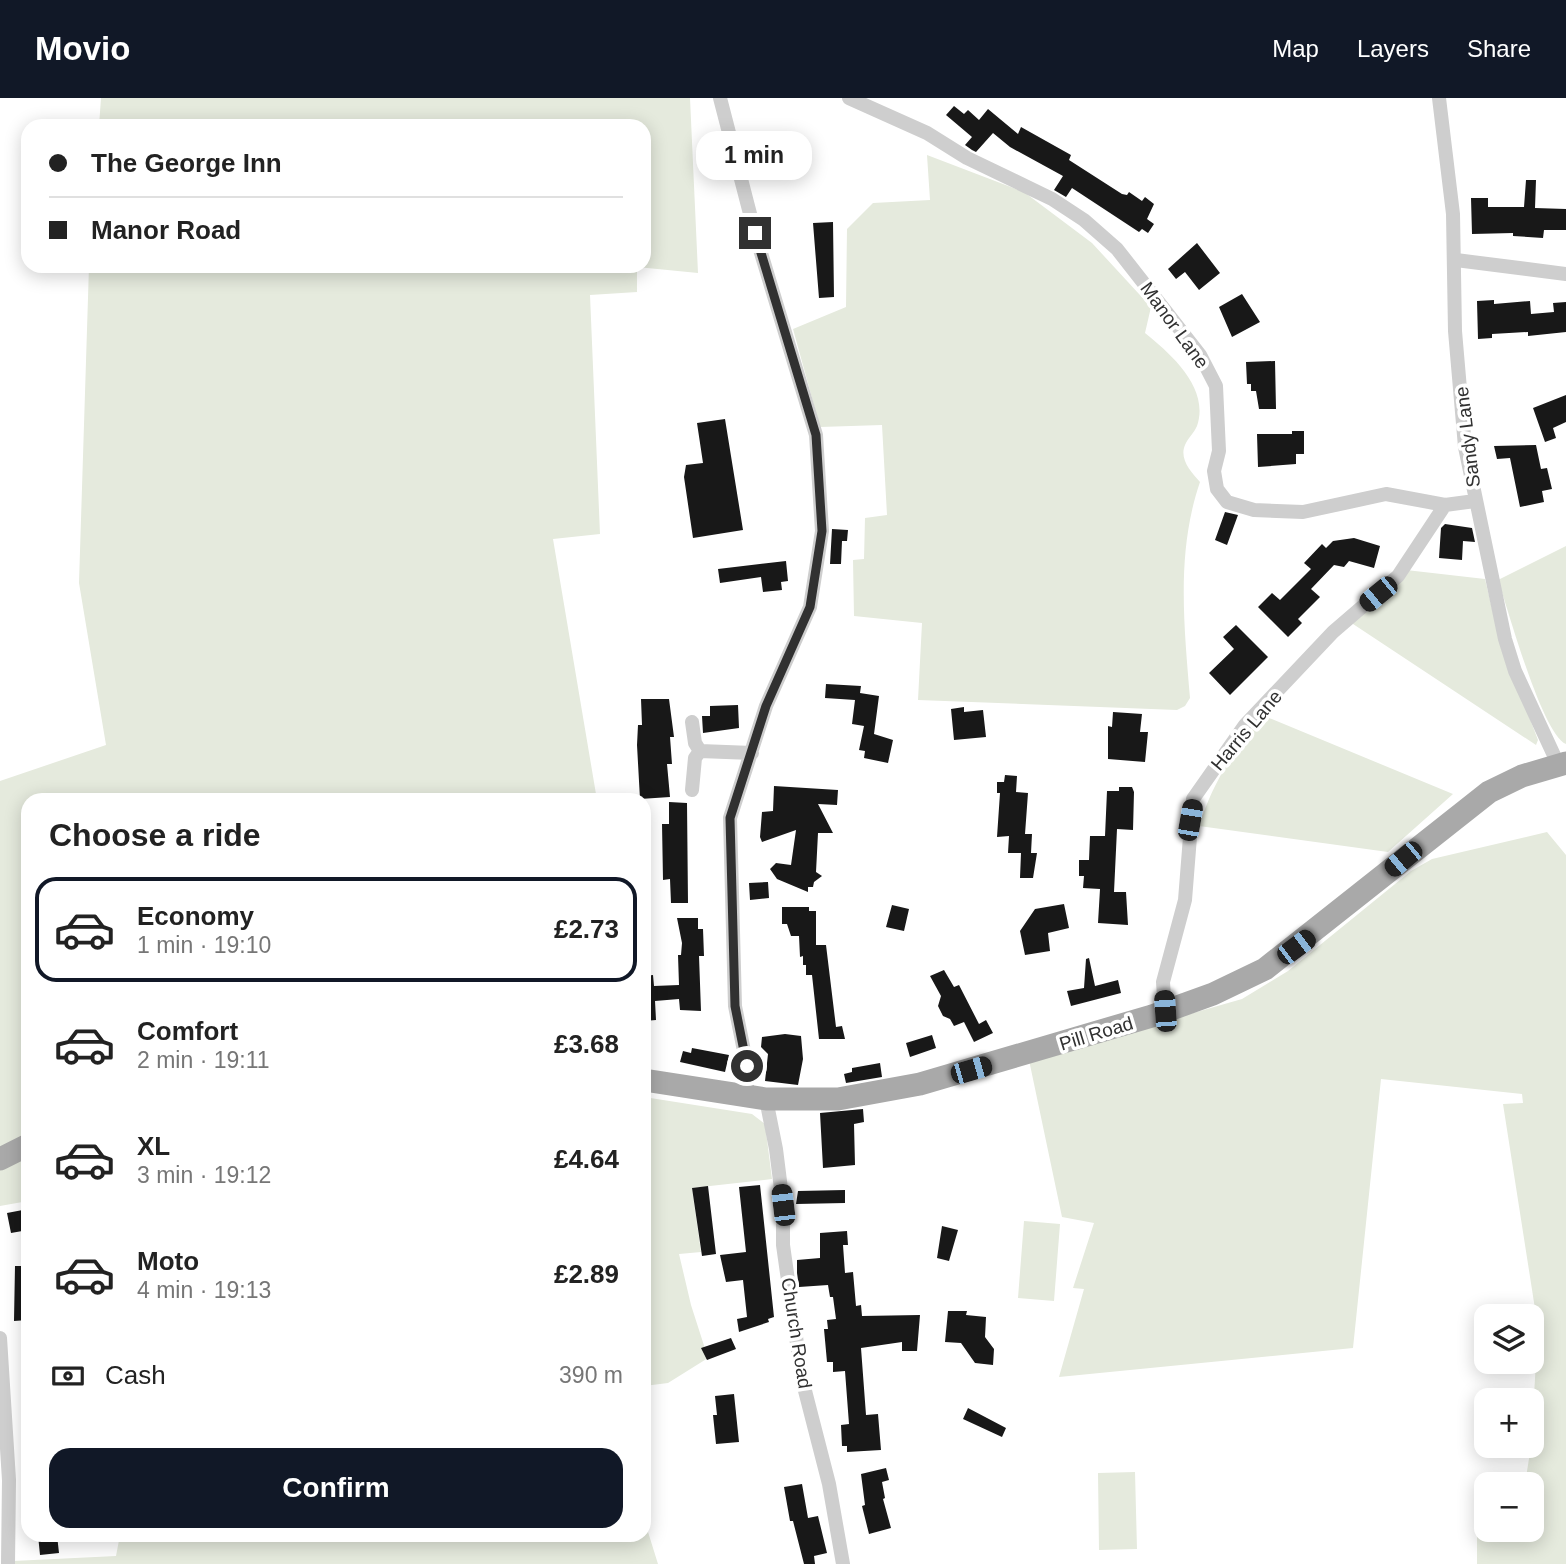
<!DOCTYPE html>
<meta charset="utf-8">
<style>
body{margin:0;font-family:Helvetica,sans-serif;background:#f2f2f2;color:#222;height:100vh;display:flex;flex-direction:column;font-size:26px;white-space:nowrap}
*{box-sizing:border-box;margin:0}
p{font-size:23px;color:#767676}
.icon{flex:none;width:38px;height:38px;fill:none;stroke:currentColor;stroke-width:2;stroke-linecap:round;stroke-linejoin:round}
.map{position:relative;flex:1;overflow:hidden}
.details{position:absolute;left:21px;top:695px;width:630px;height:749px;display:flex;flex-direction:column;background:#fff;border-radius:21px;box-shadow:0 4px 18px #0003}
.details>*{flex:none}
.top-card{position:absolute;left:21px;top:21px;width:630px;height:154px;border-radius:21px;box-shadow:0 4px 18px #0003;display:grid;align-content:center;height:154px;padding:0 28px;background:#fff}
.controls{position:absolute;left:1474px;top:1206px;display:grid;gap:14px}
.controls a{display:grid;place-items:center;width:70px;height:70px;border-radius:14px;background:#fff;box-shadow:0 4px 18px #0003;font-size:35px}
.end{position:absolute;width:32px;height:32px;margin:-16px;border:9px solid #313131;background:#fff;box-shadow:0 0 0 4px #fff}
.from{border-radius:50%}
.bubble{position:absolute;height:49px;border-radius:21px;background:#fff;box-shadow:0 4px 18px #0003;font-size:23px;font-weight:600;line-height:49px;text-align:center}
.car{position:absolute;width:21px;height:42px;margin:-21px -10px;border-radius:9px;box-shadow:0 0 5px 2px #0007;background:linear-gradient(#222 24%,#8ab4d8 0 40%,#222 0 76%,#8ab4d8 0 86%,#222 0)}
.top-card b{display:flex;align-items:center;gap:24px;height:66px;font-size:26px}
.top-card b+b{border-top:2px solid #e0e0e0}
.top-card i{width:18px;height:18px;background:#222}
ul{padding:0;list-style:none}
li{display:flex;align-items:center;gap:21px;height:105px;margin:0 14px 10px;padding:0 14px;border:4px solid transparent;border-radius:21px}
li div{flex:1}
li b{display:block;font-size:26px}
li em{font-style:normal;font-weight:600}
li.current{border-color:#111827}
li>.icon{width:63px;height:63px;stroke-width:1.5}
h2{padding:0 28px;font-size:32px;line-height:84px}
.pay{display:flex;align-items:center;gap:18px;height:77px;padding:0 28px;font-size:26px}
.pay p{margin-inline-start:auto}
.action{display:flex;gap:14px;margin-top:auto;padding:14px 28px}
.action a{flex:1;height:80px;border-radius:21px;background:#111827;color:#fff;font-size:28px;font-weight:600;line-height:80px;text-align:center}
header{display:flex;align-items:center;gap:42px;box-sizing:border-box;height:98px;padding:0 35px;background:#111827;color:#fff}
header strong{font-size:33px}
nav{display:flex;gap:38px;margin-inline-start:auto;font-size:24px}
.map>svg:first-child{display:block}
.green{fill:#e5eadd}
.building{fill:#181818}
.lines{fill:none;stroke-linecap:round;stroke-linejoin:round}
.minor{stroke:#cecece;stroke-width:14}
.primary{stroke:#a9a9a9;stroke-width:23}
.route{stroke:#313131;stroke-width:9}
.labels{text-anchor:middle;stroke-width:7;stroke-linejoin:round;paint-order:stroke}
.street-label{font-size:19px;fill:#313131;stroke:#fff}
</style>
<header>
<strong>Movio</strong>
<nav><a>Map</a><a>Layers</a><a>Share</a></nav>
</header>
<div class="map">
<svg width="1566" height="1466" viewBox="0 0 1566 1466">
<rect width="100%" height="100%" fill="#fff"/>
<path class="green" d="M101,0H690L698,175L637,169V194L590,197L600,436L553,441L597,702H28V1103L0,1108V683L106,647L79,485L89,168H644V28H99Z
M927,57L1024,94L1092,145L1151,209L1145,235C1171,256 1210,290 1197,328C1194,335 1188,340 1185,347C1179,361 1191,374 1200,384C1176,454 1184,527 1190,600L1185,608L1177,612L918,602L922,525L854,518L853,462L864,461L865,420L887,417L882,327L820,329L793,231L846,209L847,131L873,105L930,102Z
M1566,448V646C1542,636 1508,511 1498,482Z
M1406,472L1485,481L1499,540L1538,642L1536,647L1350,524Z
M1262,617L1453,696L1388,754L1199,728C1214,682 1233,654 1262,617Z
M1547,734L1566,757V1466H1477V1437L1503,1432H1531V1386H1525L1531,1348L1538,1230L1503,1006L1523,1005L1522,996L1381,981L1353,1250L1059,1279L1084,1191L1073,1190L1094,1125L1062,1119L1029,962L1242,901L1288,873L1411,773L1432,761Z
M644,999L752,1016L765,1026L772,1081L692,1090L701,1154L679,1156L691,1207L708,1260L668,1285L644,1288Z
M1024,1123L1060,1126L1054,1203L1018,1200Z
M1135,1374L1137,1451L1099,1452L1098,1375Z
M644,1421L658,1466H13V1463L116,1458L120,1437H644Z"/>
<path class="building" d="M954,8L964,16L968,12L979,22L988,11L1018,36L1021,29L1071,57L1069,62L1122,96L1127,97L1129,94L1142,103L1145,99L1154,106L1147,121L1154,126L1148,135L1142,131L1139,134L1072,90L1066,99L1054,92L1063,78L1010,49L993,35L976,54L972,52L965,47L972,39L946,17Z
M1526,82H1536L1535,110L1566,111V132H1544L1543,140L1513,138V135L1472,136L1471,100H1488V109H1524Z
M833,124L834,199L819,200L813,125Z
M1197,145L1220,175L1199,192L1185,174L1176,181L1168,171Z
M1242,196L1260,224L1232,239L1219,209Z
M1494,202V206L1530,203L1531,216L1554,214L1553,205L1566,204V234L1528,238V234L1492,236V240L1478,241L1477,203Z
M1275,263L1276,311H1259L1256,293H1251V286H1247L1246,264Z
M1566,297V324L1553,330L1556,340L1545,344L1533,310Z
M725,321L743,432L693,440L684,379L686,367L703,365L697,325Z
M1292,333H1304V356H1296V366L1258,369L1257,336H1292Z
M1536,347L1541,371L1547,370L1552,391L1542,393L1544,404L1520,409L1510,360L1497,361L1494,348Z
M1225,414L1238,417L1227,447L1215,442Z
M1445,426L1472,430L1475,444L1463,443L1462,462L1439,460L1441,430Z
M832,431L848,432L847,443H842L841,466H830Z
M1354,440L1380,448L1374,470L1349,463L1344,469L1334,467L1311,491L1320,499L1298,521L1302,525L1288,539L1258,509L1272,495L1280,502L1311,471L1304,465L1322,446L1326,450L1333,443Z
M786,463L788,483L781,484L782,492L763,494L761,479L720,485L718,471Z
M1236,527L1268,559L1230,597L1209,575L1234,551L1223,539Z
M826,586L861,588L860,595L879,598L874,636L893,642L888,665L864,660L865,653L859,652L864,628L852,626L855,602L825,600Z
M641,601H669L674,639H670L672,666H667L670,699L640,701L637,647L638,627H642Z
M738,607L739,630L703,635L702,618H710V608Z
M964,609V614L983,612L986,639L954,642L951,611Z
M1113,614L1142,616L1140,634H1148L1145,664L1108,661V628L1112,629Z
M1005,677L1017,678L1016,694L1028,695L1025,736H1032L1031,755H1037L1033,780H1020L1021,755H1008L1009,738L997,739L1000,695H997V684H1004Z
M774,688L838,692L837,707L818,706L833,735H818L816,774L822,778L814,784L813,789H808V794L777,781L770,771L776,765L791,767L796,732L762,744L760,739L762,714L773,713Z
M1119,689H1132L1134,694L1133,732L1117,731L1114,794H1126L1128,827L1098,825L1100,791L1083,790L1084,778H1079V762H1089L1090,738H1105L1107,693H1119Z
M669,704L687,705L688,805H671L670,781L663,782L662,726H669Z
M768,784L769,800L750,802L749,785Z
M1064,806L1069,830L1048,835L1050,853L1025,857L1020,833L1035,811Z
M892,807L909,811L904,833L886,829Z
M782,809H809V813H816V847H826L836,929L842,928L845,941H819L812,877H806V867H803V858L800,859L799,838H791L787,826H782Z
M677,820H698V831H703L704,858H699L701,913L680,912L679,901L655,903L656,922L644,923V878L653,877L654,888L679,887L678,857H681L682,845Z
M1089,860L1095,888L1118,882L1121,895L1071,908L1067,893L1084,890L1086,861Z
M944,872L954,889L959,887L979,926L986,922L993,935L974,944L964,924L954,928L950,921L943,918L938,908L941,898L930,878Z
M785,936L801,938L803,961L798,987L765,983L768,956L761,949L762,939Z
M932,937L936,950L910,959L906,945Z
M692,950L729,957L725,974L680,964L683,953L691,955Z
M880,965L882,979L846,985L844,976L852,974V970Z
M863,1011L864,1024L854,1026L855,1067L823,1070L820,1015Z
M760,1087L774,1219L768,1221L769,1224L739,1234L737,1221L747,1219L743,1182L726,1184L720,1157L746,1154L739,1089Z
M708,1088L716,1156L702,1158L692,1090Z
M845,1092V1105L796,1106L798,1093Z
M28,1111V1132L11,1135L7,1115Z
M942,1128L958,1132L949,1163L937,1160Z
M847,1133L848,1147H843L845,1175L853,1174L856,1208L861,1207L862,1218L920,1217L917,1253H902V1244L861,1250L866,1317L878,1316L881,1352L847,1354V1348H842L841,1327L849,1326L845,1273L833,1274V1264H827L824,1231H828L827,1222L836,1221L833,1199H830L828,1187L799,1189L797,1175V1162L820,1160V1135Z
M15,1168H28V1222L14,1223Z
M948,1213H967L966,1217L986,1219L985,1239L994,1251L993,1267L975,1265L961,1245L945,1244Z
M731,1240L736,1251L707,1262L701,1250Z
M734,1296L739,1344L716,1346L713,1317H717L715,1298Z
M968,1310L1006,1330L1002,1339L963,1321Z
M886,1370L889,1382L882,1384L885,1400L883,1401L891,1430L869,1436L862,1408L865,1407L861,1376Z
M802,1386L808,1420L818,1418L827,1455L814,1458L815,1466H804L793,1423H790L784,1389Z
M38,1437H57L59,1455L40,1457Z"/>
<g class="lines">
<path class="minor" d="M720,0L755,135L816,337L822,433L810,509L766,608L730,720L735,908L747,968V998
M849,0L927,35L967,60L1052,101L1084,122L1117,151L1200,257L1216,288L1219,353L1214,373L1217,391L1227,404L1254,412L1303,414L1386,396L1445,407L1475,403
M1439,0L1453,116L1455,233L1465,349L1505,541L1515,573L1558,666
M1456,162L1566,176
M692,624L695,645L700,653L695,660L692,692
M700,653L752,655
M1165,913L1163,884L1185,802L1193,701L1245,627L1333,534L1398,478L1445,407
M766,1001L776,1051L783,1107V1147L802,1281L829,1386L843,1466
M0,1240L9,1382L8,1466"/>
<path class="primary" d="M644,982L766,1001H838L920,986L1152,918L1213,896L1265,871L1489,694L1522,678L1566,665
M0,1061L28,1047"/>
</g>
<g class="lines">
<path class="route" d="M747,968L735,908L730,720L766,608L810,509L822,433L816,337L755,135"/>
</g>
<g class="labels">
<g class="street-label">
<text transform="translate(1175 227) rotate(54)" y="7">Manor Lane</text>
<text transform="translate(1467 339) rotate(-97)" y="7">Sandy Lane</text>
<text transform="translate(1246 632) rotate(-50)" y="7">Harris Lane</text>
<text transform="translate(1096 935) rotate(-17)" y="7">Pill Road</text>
<text transform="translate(797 1235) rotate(81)" y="7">Church Road</text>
</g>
</g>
</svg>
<div class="controls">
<a><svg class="icon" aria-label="layers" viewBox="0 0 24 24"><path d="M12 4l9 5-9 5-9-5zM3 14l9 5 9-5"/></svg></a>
<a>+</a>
<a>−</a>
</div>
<i class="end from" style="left:747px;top:968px"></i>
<i class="end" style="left:755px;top:135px"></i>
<div class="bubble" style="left:696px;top:33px;width:116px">1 min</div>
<i class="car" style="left:1378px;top:496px;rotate:231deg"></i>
<i class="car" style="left:1190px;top:722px;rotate:10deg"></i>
<i class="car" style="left:1403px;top:761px;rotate:230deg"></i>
<i class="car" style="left:1296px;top:849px;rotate:53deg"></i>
<i class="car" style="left:1165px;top:913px;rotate:356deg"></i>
<i class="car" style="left:971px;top:972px;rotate:74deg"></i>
<i class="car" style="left:783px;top:1107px;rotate:353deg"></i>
<div class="top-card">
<b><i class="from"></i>The George Inn</b>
<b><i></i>Manor Road</b>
</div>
<section class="details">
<h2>Choose a ride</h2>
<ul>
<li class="current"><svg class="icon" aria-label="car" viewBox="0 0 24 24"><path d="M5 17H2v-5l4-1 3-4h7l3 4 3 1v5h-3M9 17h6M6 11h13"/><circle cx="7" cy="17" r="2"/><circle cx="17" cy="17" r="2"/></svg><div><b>Economy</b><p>1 min · 19:10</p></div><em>£2.73</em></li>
<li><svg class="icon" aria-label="car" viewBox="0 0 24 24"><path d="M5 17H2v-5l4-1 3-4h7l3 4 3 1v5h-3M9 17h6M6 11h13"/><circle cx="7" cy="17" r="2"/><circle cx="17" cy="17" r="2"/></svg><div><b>Comfort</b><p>2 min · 19:11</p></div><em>£3.68</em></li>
<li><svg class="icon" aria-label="car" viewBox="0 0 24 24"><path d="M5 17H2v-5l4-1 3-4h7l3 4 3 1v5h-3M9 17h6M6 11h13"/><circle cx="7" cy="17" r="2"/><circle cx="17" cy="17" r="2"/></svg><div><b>XL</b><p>3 min · 19:12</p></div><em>£4.64</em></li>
<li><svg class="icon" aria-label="car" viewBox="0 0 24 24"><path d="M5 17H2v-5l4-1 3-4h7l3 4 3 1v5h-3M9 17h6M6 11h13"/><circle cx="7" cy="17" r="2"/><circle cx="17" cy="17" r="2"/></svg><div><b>Moto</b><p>4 min · 19:13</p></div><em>£2.89</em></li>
</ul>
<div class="pay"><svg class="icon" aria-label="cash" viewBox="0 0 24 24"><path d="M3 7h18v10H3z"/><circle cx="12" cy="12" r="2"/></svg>Cash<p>390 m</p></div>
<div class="action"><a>Confirm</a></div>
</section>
</div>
